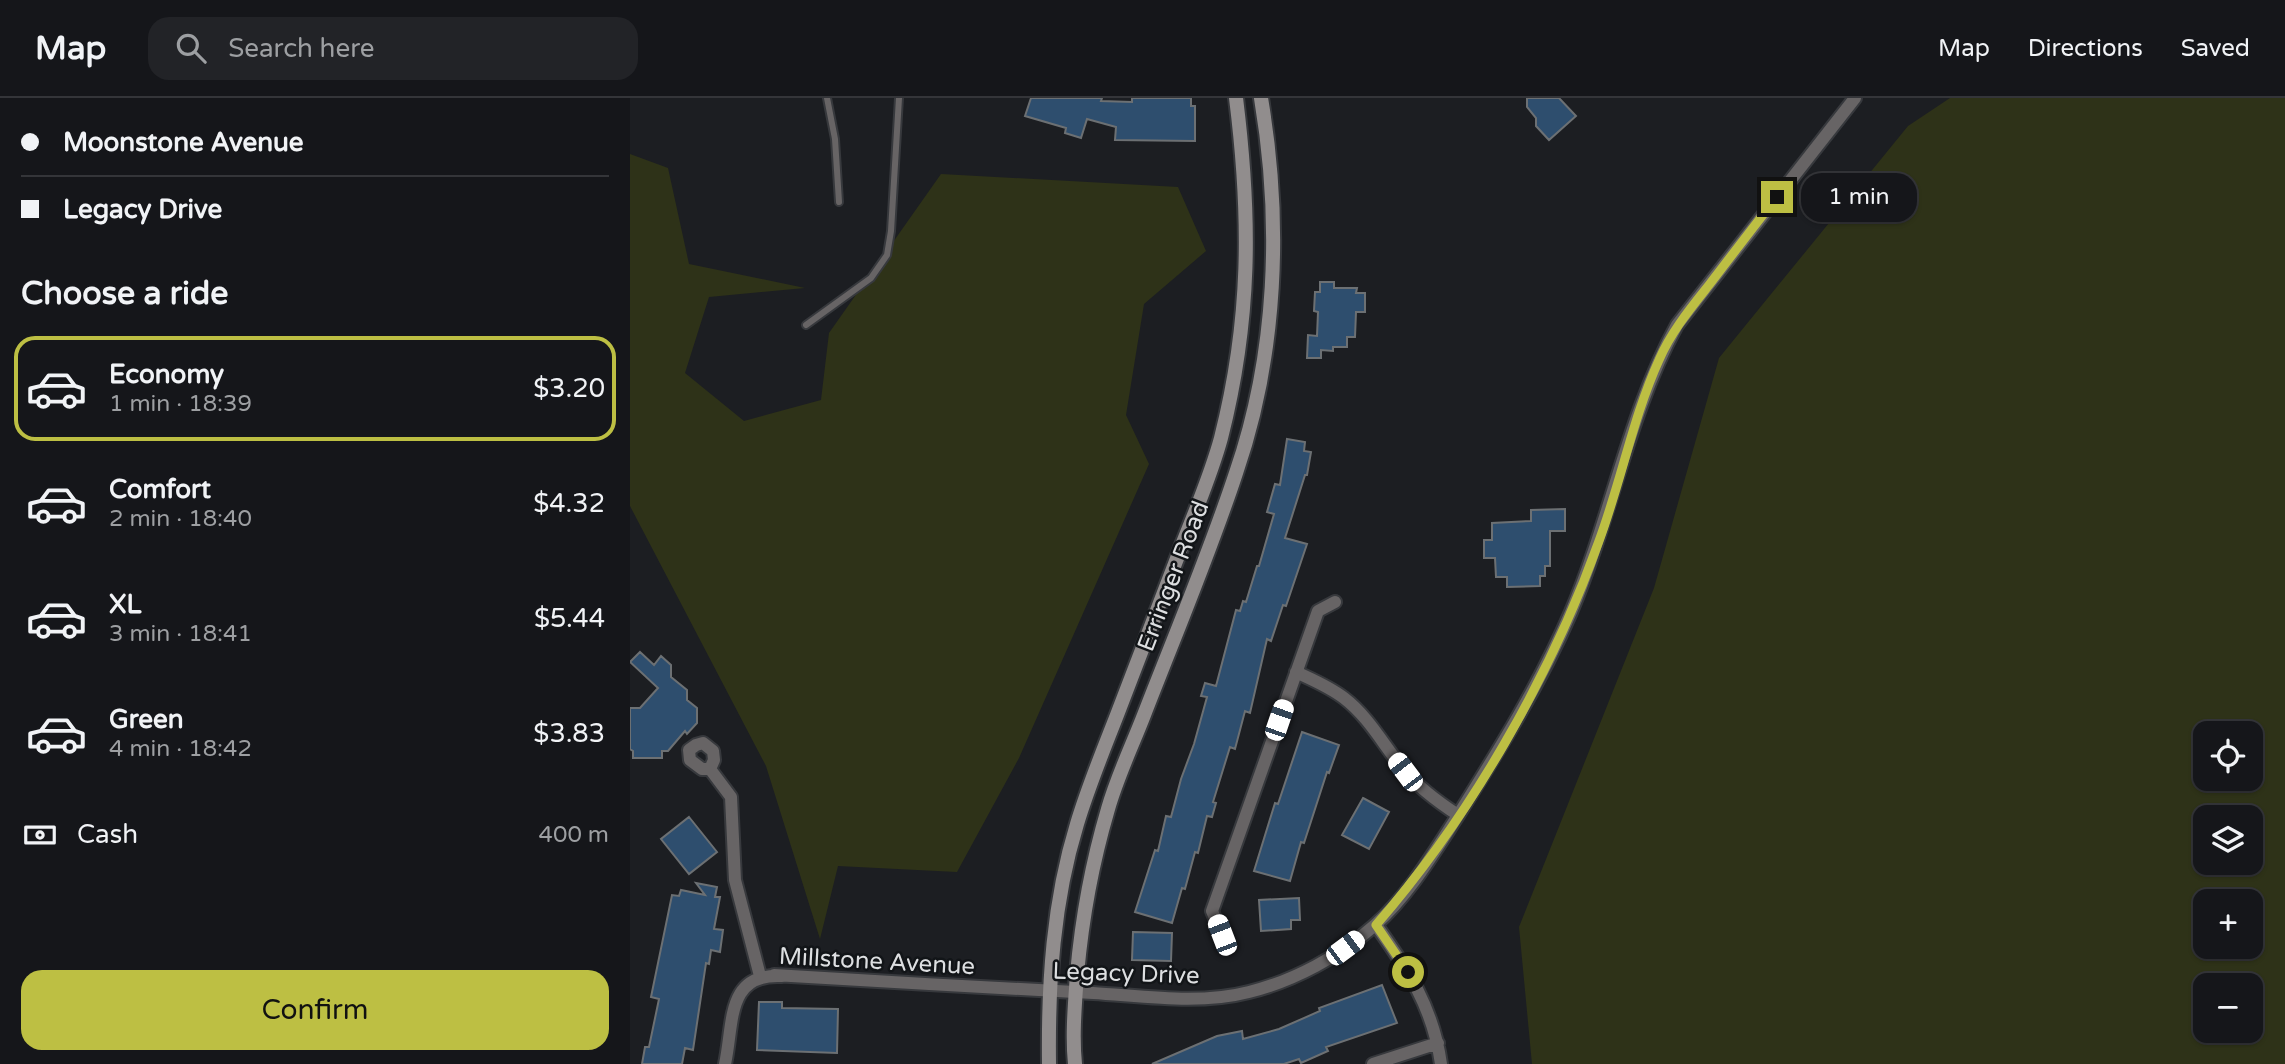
<!DOCTYPE html>
<meta charset="utf-8">
<style>
body{margin:0;font-family:"Varela Round",sans-serif;background:#222327;color:#f1f3f6;height:100vh;display:flex;flex-direction:column;font-size:26px;white-space:nowrap}
*{box-sizing:border-box;margin:0}
p{font-size:23px;color:#9d9fa2}
.icon{flex:none;width:38px;height:38px;fill:none;stroke:currentColor;stroke-width:2;stroke-linecap:round;stroke-linejoin:round}
.map{position:relative;flex:1;overflow:hidden}
.sheet{display:flex;flex-direction:column;background:#15161a;width:630px}
.sheet>*{flex:none}
.hud{display:grid;align-content:center;height:154px;padding:0 21px;background:#15161a}
.fabs{position:absolute;left:1563px;top:623px;display:grid;gap:14px}
.fabs a{display:grid;place-items:center;width:70px;height:70px;border-radius:14px;background:#15161a;box-shadow:0 2px 5px #0004,0 0 0 2px #343539;font-size:35px}
.end{position:absolute;width:32px;height:32px;margin:-16px;border:9px solid #bdbf43;background:#111;box-shadow:0 0 0 4px #111}
.from{border-radius:50%}
.bubble{position:absolute;height:49px;border-radius:21px;background:#15161a;box-shadow:0 2px 5px #0004,0 0 0 2px #343539;font-size:23px;font-weight:600;line-height:49px;text-align:center}
.car{position:absolute;width:21px;height:42px;margin:-21px -10px;border-radius:9px;box-shadow:0 0 5px 2px #0007;background:linear-gradient(#fff 24%,#345 0 40%,#fff 0 76%,#345 0 86%,#fff 0)}
.hud b{display:flex;align-items:center;gap:24px;height:66px;font-size:26px}
.hud b+b{border-top:2px solid #343539}
.hud i{width:18px;height:18px;background:#f1f3f6}
ul{padding:0;list-style:none}
li{display:flex;align-items:center;gap:21px;height:105px;margin:0 14px 10px;padding:0 7px;border:4px solid transparent;border-radius:21px}
li div{flex:1}
li b{display:block;font-size:26px}
li em{font-style:normal;font-weight:600}
li.current{border-color:#bdbf43}
li>.icon{width:63px;height:63px;stroke-width:1.5}
h2{padding:0 21px;font-size:32px;line-height:84px}
.pay{display:flex;align-items:center;gap:18px;height:77px;padding:0 21px;font-size:26px}
.pay p{margin-inline-start:auto}
.button{display:flex;gap:14px;margin-top:auto;padding:14px 21px}
.button a{flex:1;height:80px;border-radius:21px;background:#bdbf43;color:#111;font-size:28px;font-weight:600;line-height:80px;text-align:center}
header{display:flex;align-items:center;gap:42px;box-sizing:border-box;height:98px;padding:0 35px;background:#15161a;border-bottom:2px solid #343539}
header strong{font-size:33px}
nav{display:flex;gap:38px;margin-inline-start:auto;font-size:24px}
.search{width:490px;height:63px;background:#222327;display:flex;align-items:center;gap:18px;box-sizing:border-box;padding:0 24px;border-radius:21px;color:#9d9fa2;font-size:26px}
main{display:flex;flex:1;min-height:0}
.map>svg:first-child{display:block}
.green{fill:#2e3218;fill-rule:evenodd}
.building{fill:#2e4e6e;stroke:#6c7073;stroke-width:2}
.lines{fill:none;stroke-linecap:round;stroke-linejoin:round}
.service-casing{stroke:#37393d;stroke-width:10}
.minor-casing{stroke:#37393d;stroke-width:16}
.secondary-casing{stroke:#37393d;stroke-width:18}
.service{stroke:#676465;stroke-width:6}
.minor{stroke:#676465;stroke-width:12}
.secondary{stroke:#918d8d;stroke-width:14}
.route{stroke:#bdbf43;stroke-width:9}
.labels{text-anchor:middle;stroke-width:5;stroke-linejoin:round;paint-order:stroke}
.street-label{font-size:24px;fill:#dddfe1;stroke:#121518}
</style>
<header>
<strong>Map</strong>
<div class="search"><svg class="icon" aria-label="search" viewBox="0 0 24 24"><circle cx="10" cy="10" r="6"/><path d="M15 15l6 6"/></svg>Search here</div>
<nav><a>Map</a><a>Directions</a><a>Saved</a></nav>
</header>
<main>
<section class="sheet">
<div class="hud">
<b><i class="from"></i>Moonstone Avenue</b>
<b><i></i>Legacy Drive</b>
</div>
<h2>Choose a ride</h2>
<ul>
<li class="current"><svg class="icon" aria-label="car" viewBox="0 0 24 24"><path d="M5 17H2v-5l4-1 3-4h7l3 4 3 1v5h-3M9 17h6M6 11h13"/><circle cx="7" cy="17" r="2"/><circle cx="17" cy="17" r="2"/></svg><div><b>Economy</b><p>1 min · 18:39</p></div><em>$3.20</em></li>
<li><svg class="icon" aria-label="car" viewBox="0 0 24 24"><path d="M5 17H2v-5l4-1 3-4h7l3 4 3 1v5h-3M9 17h6M6 11h13"/><circle cx="7" cy="17" r="2"/><circle cx="17" cy="17" r="2"/></svg><div><b>Comfort</b><p>2 min · 18:40</p></div><em>$4.32</em></li>
<li><svg class="icon" aria-label="car" viewBox="0 0 24 24"><path d="M5 17H2v-5l4-1 3-4h7l3 4 3 1v5h-3M9 17h6M6 11h13"/><circle cx="7" cy="17" r="2"/><circle cx="17" cy="17" r="2"/></svg><div><b>XL</b><p>3 min · 18:41</p></div><em>$5.44</em></li>
<li><svg class="icon" aria-label="car" viewBox="0 0 24 24"><path d="M5 17H2v-5l4-1 3-4h7l3 4 3 1v5h-3M9 17h6M6 11h13"/><circle cx="7" cy="17" r="2"/><circle cx="17" cy="17" r="2"/></svg><div><b>Green</b><p>4 min · 18:42</p></div><em>$3.83</em></li>
</ul>
<div class="pay"><svg class="icon" aria-label="cash" viewBox="0 0 24 24"><path d="M3 7h18v10H3z"/><circle cx="12" cy="12" r="2"/></svg>Cash<p>400 m</p></div>
<div class="button"><a>Confirm</a></div>
</section>
<div class="map">
<svg width="1655" height="966" viewBox="0 0 1655 966">
<rect width="100%" height="100%" fill="#1c1e22"/>
<path class="green" d="M1320,0H1655V966H902L889,829L1024,490L1089,260L1278,28ZM1620,635V681H1575V635ZM1620,719V765H1575V719ZM1575,803H1620V849H1575ZM1575,887H1620V933H1575Z
M0,56L38,70L59,166L175,190L79,199L55,275L114,323L191,302L199,235L311,76L548,89L576,153L514,206L496,317L519,366L389,660L327,774L208,768L190,841L136,668L0,408Z"/>
<path class="building" d="M401,0H472L471,3L502,4V0H561V8H565V43L485,42L486,29L457,21L451,40L435,35L436,30L395,18Z
M897,0H929L946,18L919,42L906,28V20L897,9Z
M690,184H704V190H727L726,195H735V214H726L725,239H717V249H703V253L691,252V260H677L678,237L687,238L688,214L684,213L685,194H690Z
M657,341L675,344L674,353L681,354L677,377H675L655,440L677,446L656,508L653,507L641,543L637,541L620,615L615,613L605,651L600,649L583,704L586,705L582,719L577,718L568,755L565,754L555,791L552,790L542,825L505,814L525,752L528,753L536,718L541,719L551,681L564,646L577,599L571,598L575,585L586,588L606,512L610,513L613,503L616,504L627,468H629L644,416L637,414L645,386L650,387Z
M935,411V433H920V468H915V478H910V488L877,489V479H866L865,460H854V442H862V425L901,423V412Z
M10,554L24,567L31,558L41,567V579L57,592V602L67,610V625L57,636L55,633L38,653H32V660H3V653L0,651V610H10L28,590L0,564Z
M672,634L709,647L699,675L697,674L674,745L671,744L660,783L624,773L645,705L648,706Z
M733,700L759,714L739,751L712,737Z
M59,719L87,754L59,776L31,741Z
M66,785L87,789L85,799H90L84,831L93,832L90,854L81,852L79,866L76,865L63,952L55,950L52,966H12L15,949H19L29,901L21,899L42,797L49,798L51,792L75,797Z
M669,800L670,822H661V831L631,833L629,802Z
M503,834L542,835L541,863L502,862Z
M752,887L767,925L696,949L698,953L671,965L669,961L654,966H522L587,938L612,933L613,941L649,931L690,913L689,910Z
M129,904H152V910L208,911L207,955L127,952Z"/>
<g class="lines">
<g class="service-casing">
<path id="service" d="M197,0L205,41L209,104
M176,227L241,180L257,157L261,133L269,0"/>
</g>
<g class="minor-casing">
<path id="minor" d="M666,574C683,582 700,589 714,600C739,619 754,648 774,672C789,690 808,704 828,717
M80,671H72L60,662L59,652L66,647L73,645L83,653L84,662L80,671L101,699L105,782L130,878
M746,827C778,872 803,909 811,966
M592,837L582,813L688,513L705,504
M144,877C250,883 357,890 463,895C513,898 569,907 619,894C664,883 710,858 745,827C778,798 803,756 827,719C869,652 910,586 941,514C981,420 998,316 1047,227L1225,0
M95,966C104,924 96,875 152,878
M743,966L808,945"/>
</g>
<g class="secondary-casing">
<path id="secondary" d="M419,966C418,885 423,804 447,726C458,689 473,653 487,617C509,561 530,505 551,450C565,414 581,377 591,340C621,222 621,120 606,0
M445,966C442,937 445,905 447,876C452,820 462,765 478,711C487,679 502,648 514,617C545,537 579,457 606,375C647,256 652,124 631,0"/>
</g>
<use href="#service" class="service"/>
<use href="#minor" class="minor"/>
<use href="#secondary" class="secondary"/>
</g>
<g class="lines">
<path class="route" d="M778,874L746,827C840,719 921,578 969,443C991,384 1003,319 1029,262C1041,234 1060,211 1079,187C1102,157 1124,128 1147,99"/>
</g>
<g class="labels">
<g class="street-label">
<text transform="translate(543 478) rotate(-69)" y="8">Erringer Road</text>
<text transform="translate(247 863) rotate(3)" y="8">Millstone Avenue</text>
<text transform="translate(496 875) rotate(2)" y="8">Legacy Drive</text>
</g>
</g>
</svg>
<div class="fabs">
<a><svg class="icon" aria-label="locate" viewBox="0 0 24 24"><circle cx="12" cy="12" r="6"/><path d="M12 2v4M12 18v4M2 12h4M18 12h4"/></svg></a>
<a><svg class="icon" aria-label="layers" viewBox="0 0 24 24"><path d="M12 4l9 5-9 5-9-5zM3 14l9 5 9-5"/></svg></a>
<a>+</a>
<a>−</a>
</div>
<i class="end from" style="left:778px;top:874px"></i>
<i class="end" style="left:1147px;top:99px"></i>
<div class="bubble" style="left:1171px;top:75px;width:116px">1 min</div>
<i class="car" style="left:649px;top:622px;rotate:19deg"></i>
<i class="car" style="left:775px;top:674px;rotate:323deg"></i>
<i class="car" style="left:592px;top:837px;rotate:339deg"></i>
<i class="car" style="left:715px;top:850px;rotate:53deg"></i>
</div>
</main>
